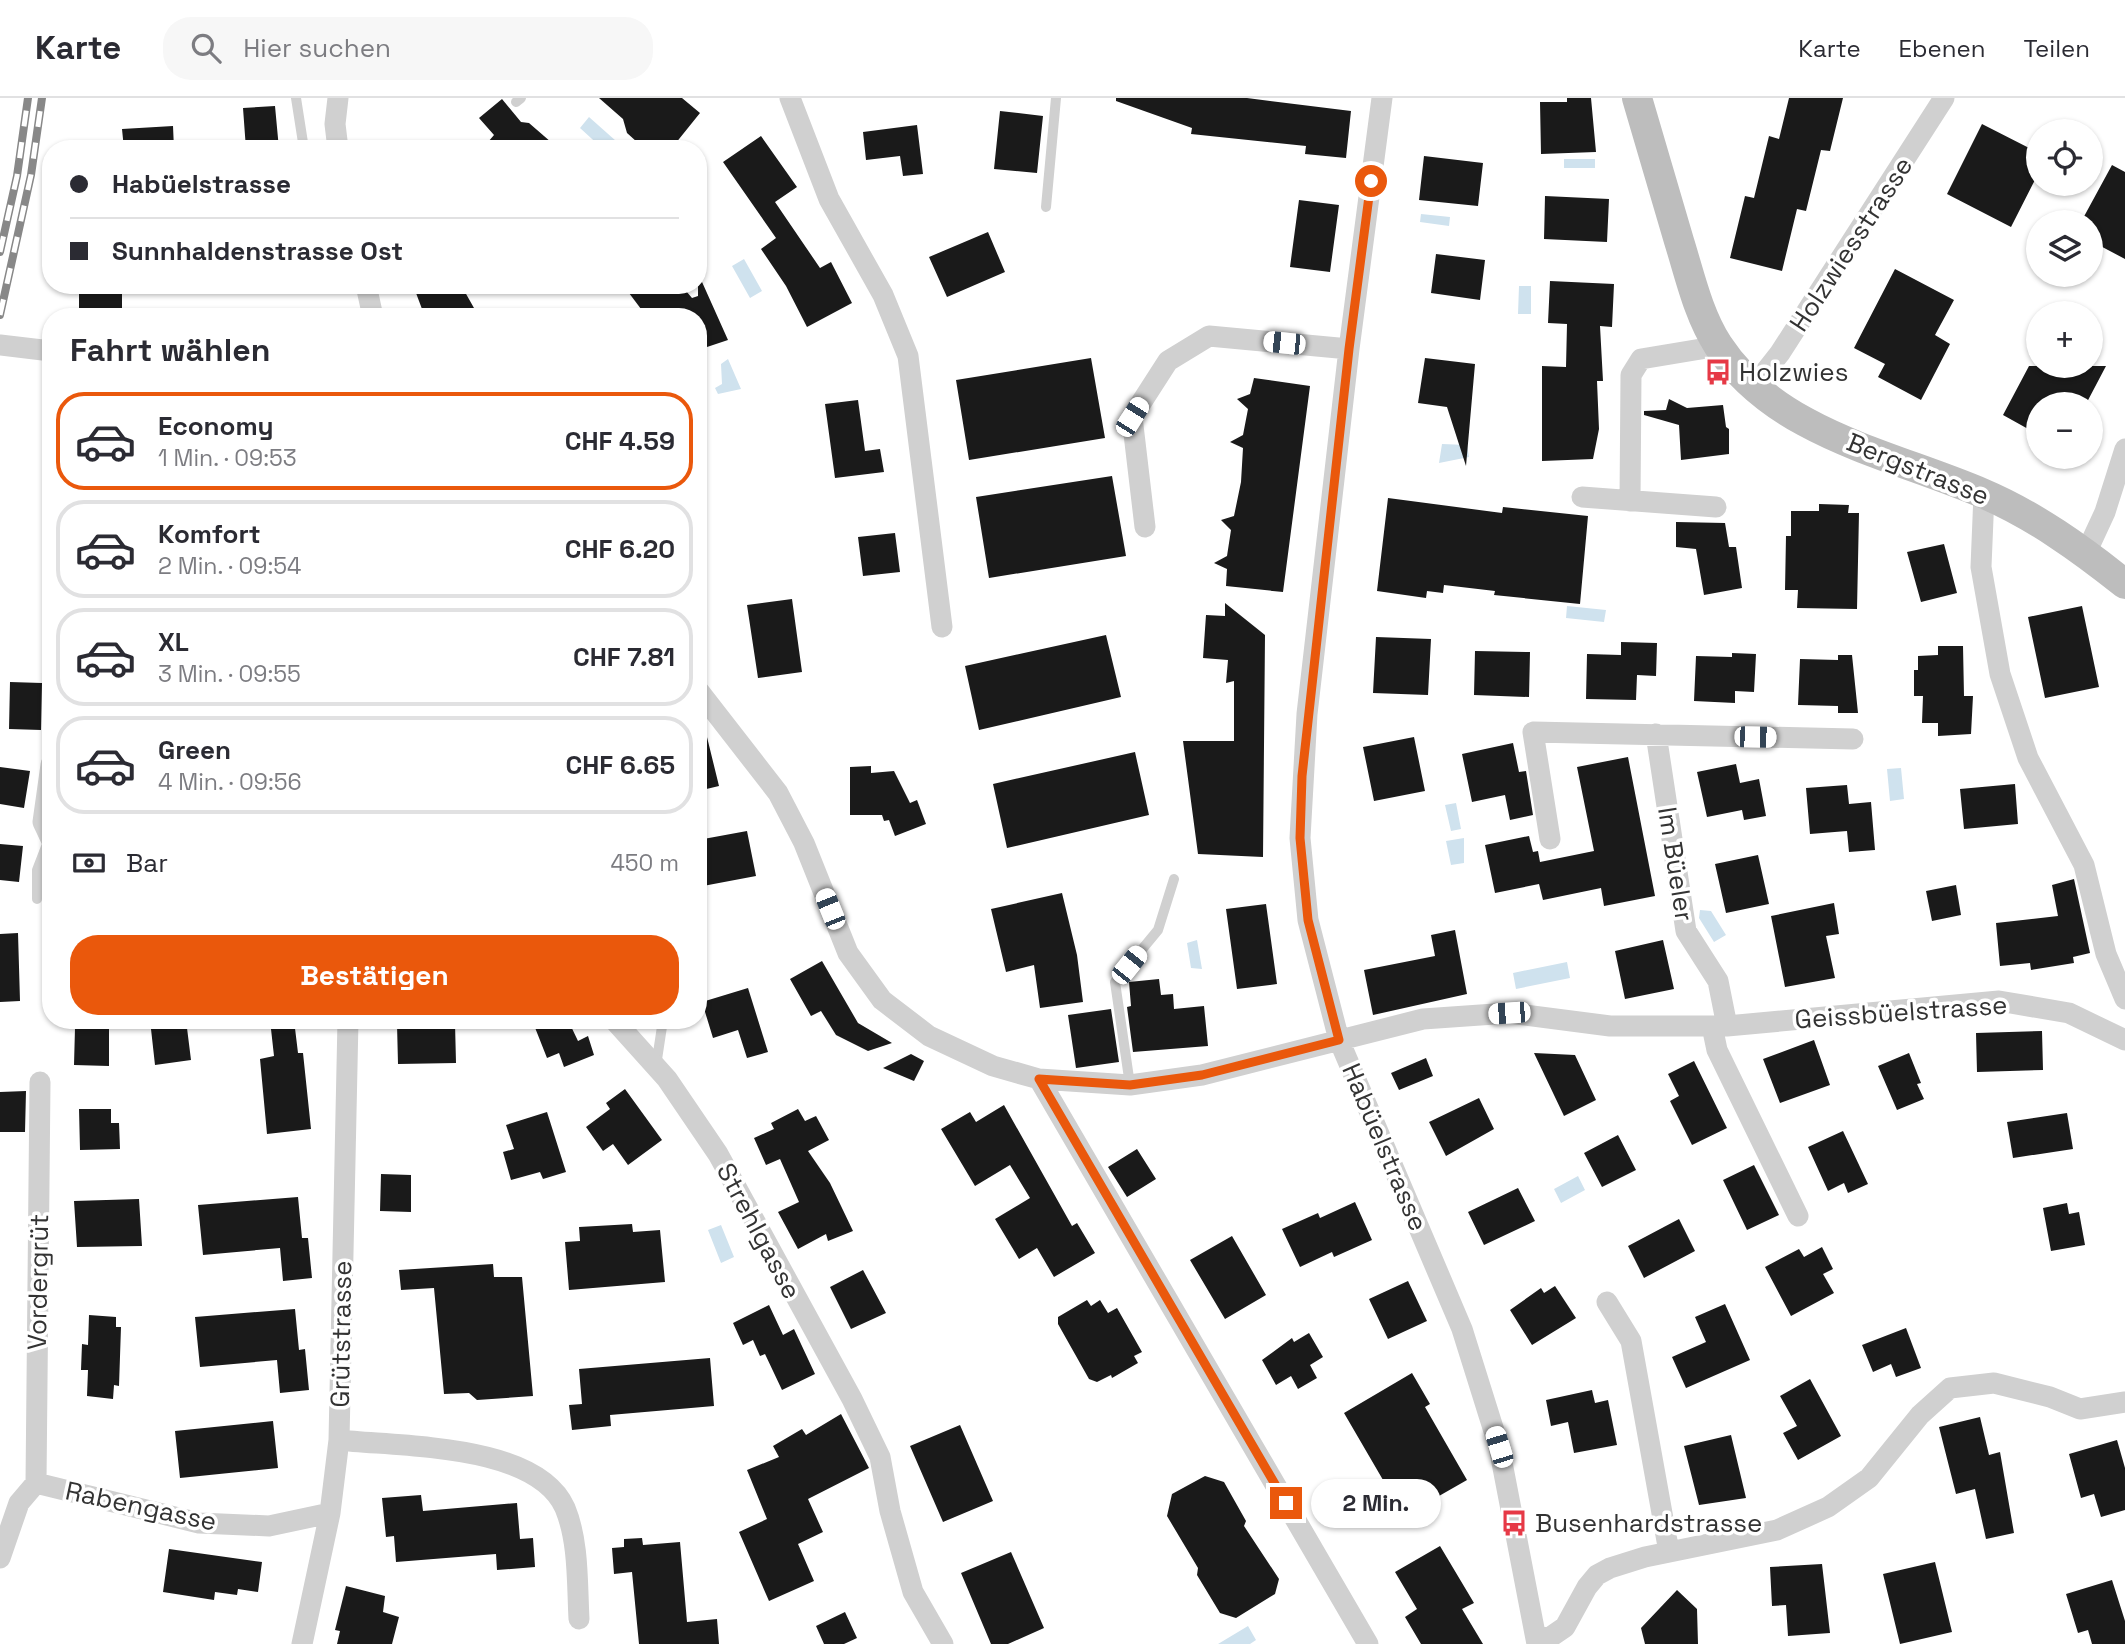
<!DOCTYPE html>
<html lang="de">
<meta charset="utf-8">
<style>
body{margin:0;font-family:"Space Grotesk",sans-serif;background:#f7f7f7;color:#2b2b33;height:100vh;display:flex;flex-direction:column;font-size:26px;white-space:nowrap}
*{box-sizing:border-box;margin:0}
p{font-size:23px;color:#7c7c81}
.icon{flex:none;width:38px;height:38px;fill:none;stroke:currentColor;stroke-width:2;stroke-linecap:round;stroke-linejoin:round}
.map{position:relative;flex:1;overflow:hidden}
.panel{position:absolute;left:42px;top:210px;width:665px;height:721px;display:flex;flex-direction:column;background:#fff;border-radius:28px;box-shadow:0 2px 5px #0004}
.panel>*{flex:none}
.guide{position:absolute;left:42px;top:42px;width:665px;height:154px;border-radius:28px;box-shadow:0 2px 5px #0004;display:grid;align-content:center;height:154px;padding:0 28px;background:#fff}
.controls{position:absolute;left:2026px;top:21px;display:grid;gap:14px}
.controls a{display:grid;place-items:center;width:77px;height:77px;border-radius:50%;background:#fff;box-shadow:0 2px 5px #0004;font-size:35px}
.end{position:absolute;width:32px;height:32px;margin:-16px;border:9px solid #ea580c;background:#fff;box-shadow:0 0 0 4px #fff}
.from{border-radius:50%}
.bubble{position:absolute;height:49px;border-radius:24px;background:#fff;box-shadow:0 2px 5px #0004;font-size:23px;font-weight:700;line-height:49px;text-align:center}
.car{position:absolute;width:21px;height:42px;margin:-21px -10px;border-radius:9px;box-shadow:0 0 5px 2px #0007;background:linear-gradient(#fff 24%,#345 0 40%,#fff 0 76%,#345 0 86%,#fff 0)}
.guide b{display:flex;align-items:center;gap:24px;height:66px;font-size:26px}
.guide b+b{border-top:2px solid #e1e1e2}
.guide i{width:18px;height:18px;background:#2b2b33}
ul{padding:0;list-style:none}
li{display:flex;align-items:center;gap:21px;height:98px;margin:0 14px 10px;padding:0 14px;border:4px solid #e1e1e2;border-radius:28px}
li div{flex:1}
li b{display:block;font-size:26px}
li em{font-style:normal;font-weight:700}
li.current{border-color:#ea580c}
li>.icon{width:63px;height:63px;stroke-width:1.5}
h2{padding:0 28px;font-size:32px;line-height:84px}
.pay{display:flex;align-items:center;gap:18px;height:77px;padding:0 28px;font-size:26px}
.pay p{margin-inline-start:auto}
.button{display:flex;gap:14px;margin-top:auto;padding:14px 28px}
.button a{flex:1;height:80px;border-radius:28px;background:#ea580c;color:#fff;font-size:28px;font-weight:700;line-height:80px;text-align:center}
header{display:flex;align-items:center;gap:42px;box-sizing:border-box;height:98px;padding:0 35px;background:#fff;border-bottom:2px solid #e1e1e2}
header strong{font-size:33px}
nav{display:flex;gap:38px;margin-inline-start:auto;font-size:24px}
.search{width:490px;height:63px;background:#f7f7f7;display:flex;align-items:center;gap:18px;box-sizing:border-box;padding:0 24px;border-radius:28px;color:#7c7c81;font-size:26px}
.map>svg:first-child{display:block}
.water{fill:#cfe2ee}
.building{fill:#1a1a1a}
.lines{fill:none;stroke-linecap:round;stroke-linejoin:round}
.lane{stroke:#d0d0d0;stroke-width:10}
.street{stroke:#d0d0d0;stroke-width:21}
.secondary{stroke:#bdbdbd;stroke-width:30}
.rail-casing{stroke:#888;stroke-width:8}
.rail{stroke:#fff;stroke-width:5;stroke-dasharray:16;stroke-linecap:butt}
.route{stroke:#ea580c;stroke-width:9}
.labels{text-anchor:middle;stroke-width:7;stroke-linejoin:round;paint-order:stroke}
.street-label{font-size:26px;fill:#333;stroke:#fff}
.poi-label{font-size:26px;fill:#333;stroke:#fff;text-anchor:start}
</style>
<header>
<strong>Karte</strong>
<div class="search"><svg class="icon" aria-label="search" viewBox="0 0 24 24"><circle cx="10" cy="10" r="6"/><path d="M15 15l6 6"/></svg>Hier suchen</div>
<nav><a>Karte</a><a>Ebenen</a><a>Teilen</a></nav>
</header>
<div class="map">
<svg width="2125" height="1546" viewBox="0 0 2125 1546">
<rect width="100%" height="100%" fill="#fff"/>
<path class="water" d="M589,19L625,51H603L580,30Z
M1564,61H1595V70H1564Z
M1421,116L1450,119L1449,128L1420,124Z
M744,161L762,193L750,200L732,168Z
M1519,188H1531V216H1518Z
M728,261L741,291L718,296L715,290L722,286L721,266Z
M1442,346L1467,347L1469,359L1439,365Z
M1567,508L1606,512L1604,524L1566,520Z
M1901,670L1904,701L1890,703L1887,671Z
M1456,705L1461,731L1451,733L1445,707Z
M1464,740V765L1451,767L1446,743Z
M1700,812L1711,813L1726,837L1714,844L1699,820Z
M1197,842L1202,871L1191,870L1187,845Z
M1567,864L1570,880L1516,891L1513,875Z
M1578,1078L1585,1092L1561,1105L1554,1091Z
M721,1127L734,1159L721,1165L708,1132Z
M1248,1528L1256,1542L1250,1546H1218Z"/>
<path class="building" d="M599,0H682L700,15L671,51H659L652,45L637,44L627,35L623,21Z
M1116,0H1247L1351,13L1346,60L1305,56L1306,48L1191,36L1192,30L1116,3Z
M1567,0H1591L1596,54L1541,56L1540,4H1567Z
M1789,0H1843L1830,53L1821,52L1806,113L1797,111L1782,173L1730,160L1745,98L1754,100L1769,38L1779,41Z
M502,1L521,24L529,25L559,51H482L494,37L479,20Z
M275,8L279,51H246L243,10Z
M1000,13L1043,18L1037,75L994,71Z
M1982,26L2039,55V74L2011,129L1947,96Z
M917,27L923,76L903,78L900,58L866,62L863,34Z
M173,28L174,51H124L122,31Z
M761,38L797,89L775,104L820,170L831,164L852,205L807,229L786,188L761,151L776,140L723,64Z
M1424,58L1483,65L1478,108L1419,102Z
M2112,67L2125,74V161L2091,143V124H2081Z
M1545,98L1609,101L1607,144L1544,141Z
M1299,102L1339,107L1330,174L1290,169Z
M988,134L1005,174L947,199L929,159Z
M1436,156L1485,162L1480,202L1431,195Z
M1895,171L1954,202L1935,237L1950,246L1921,302L1878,279L1885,266L1854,250Z
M698,175L728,242L698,252V219H647L623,187H681L692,200L698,198Z
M1550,183L1614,186L1612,229L1600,228L1603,283H1597L1599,331L1593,361L1542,363V268L1566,269L1567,226L1548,225Z
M79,187H122V210H79Z
M413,187H461L474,210L457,219H444L440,214L425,219Z
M1091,260L1105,340L969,362L956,282Z
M1425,260L1475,266L1466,368L1447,309L1418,305Z
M2029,268H2106L2086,306H2039V337L2003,317Z
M1254,280L1310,288L1283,494L1226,488L1227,471L1214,465L1227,458L1231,432L1221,422L1234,418L1241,384L1243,350L1230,344L1243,337L1248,311L1237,301L1250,296Z
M1669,301L1687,310L1723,307L1726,329L1729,331V356L1681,362L1679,327L1644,317V313L1666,312Z
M858,302L865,353L880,351L884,374L835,380L825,306Z
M1112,378L1126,458L989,480L976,399Z
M1388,400L1502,415L1503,409L1588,418L1580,506L1494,497L1495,493L1444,487L1443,495L1427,493L1426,500L1377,493Z
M1819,406L1849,407L1848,415H1859L1857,511L1797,510L1798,492H1785L1786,438H1791V413H1819Z
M1676,424L1725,425L1729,449H1736L1742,490L1704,497L1696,451L1676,449Z
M895,435L900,474L863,478L858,439Z
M1944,446L1957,495L1921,504L1907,454Z
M792,501L802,574L758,580L747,507Z
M1225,505L1265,537L1263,759L1198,756L1183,643H1234V583L1226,585L1228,562L1203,560L1206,517L1225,518Z
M2082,508L2099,589L2045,600L2028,519Z
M1106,537L1121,599L979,632L965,568Z
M1376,539L1431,541L1428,597L1373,595Z
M1621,544L1657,545L1656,578L1637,577L1636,602L1586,601L1587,556L1621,557Z
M1938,548H1963L1964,598H1973L1971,636L1938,638V625H1922L1923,598H1914V572H1918V558L1938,557Z
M1475,553L1530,554L1529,599L1474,597Z
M1732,555L1756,556L1754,594L1735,593V605L1694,603L1696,558L1732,559Z
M1838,557H1852L1858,615H1838V608L1798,607L1800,561L1838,562Z
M10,584L42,585L41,632L9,631Z
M706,635L719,688L698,693V636Z
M1414,639L1425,693L1374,703L1363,649Z
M1513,645L1519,674L1526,673L1533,717L1510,722L1505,697L1472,704L1462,656Z
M1135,654L1149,717L1007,750L993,686Z
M1628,659L1655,798L1604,808L1601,790L1543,802L1539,786L1495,795L1485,747L1529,738L1533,754L1538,753L1540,764L1594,753L1577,669Z
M1736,666L1740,685L1759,681L1766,718L1744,722L1742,712L1707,719L1697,674Z
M871,668V675L894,673L910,705L917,702L926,726L895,738L889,722L884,723L882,717H850V669Z
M0,669L30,673L24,710L0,706Z
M2015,686L2018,726L1964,731L1960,691Z
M1847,687L1849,706L1871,704L1875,752L1849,754L1847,733L1810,736L1806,690Z
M747,733L756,778L703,788L698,742Z
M0,746L23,748L19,784L0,782Z
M1758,757L1769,806L1726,815L1715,766Z
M2074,781L2090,855L2073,859L2074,865L2031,872L2030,865L2000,868L1996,825L2058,818L2052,787Z
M1956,787L1961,817L1932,823L1926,793Z
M1062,795L1077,857L1083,904L1040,910L1034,867L1006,874L991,811Z
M1834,805L1839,836L1826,838L1835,880L1785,889L1771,818Z
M1266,806L1277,886L1237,891L1226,811Z
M1455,832L1467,896L1373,917L1364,872L1435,858L1431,837Z
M18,835L20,903L0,904V836Z
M1663,842L1674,891L1625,901L1615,853Z
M822,863L858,925L892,945L868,953L836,937L821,913L811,918L790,881Z
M1159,881L1161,897L1173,896L1174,911L1204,908L1208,948L1133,954L1127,909L1131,908L1129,884Z
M748,890L768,954L747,960L738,932L713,940L702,904Z
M1111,911L1119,964L1076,970L1068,917Z
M150,922H186L191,962L155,967Z
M270,922H294L298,955H303L311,1031L267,1036L260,961L274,958Z
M532,922H568L578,943L588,938L594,957L564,969L559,955L547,960Z
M455,925L456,965L398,966L397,926Z
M75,930H109V968L74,967Z
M2042,933L2043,972L1977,974L1976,935Z
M1814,942L1830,987L1780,1005L1763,961Z
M1534,955L1575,957L1596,1002L1564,1018Z
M1909,955L1921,985L1917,986L1924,1001L1897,1012L1878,968Z
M911,956L924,963L914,983L883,970Z
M1426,960L1433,978L1399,992L1391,975Z
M1694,963L1727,1030L1692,1047L1670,1003L1679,998L1668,976Z
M625,991L662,1042L628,1067L613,1046L603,1053L586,1029L610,1011L606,1005Z
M26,993L25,1034H0V994Z
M1479,1000L1494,1031L1446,1058L1429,1024Z
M1004,1007L1072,1128L1077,1125L1095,1155L1054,1179L1037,1150L1019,1161L995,1121L1030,1100L1010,1067L975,1088L941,1031L970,1014L976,1024Z
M79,1011H111V1025H119L120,1051L80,1052Z
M798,1011L805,1023L816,1018L829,1042L808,1053L830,1085L853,1133L828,1143L826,1136L798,1151L778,1114L799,1104L780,1061L766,1067L754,1040L774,1031L771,1025Z
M547,1014L566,1074L543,1081L540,1074L511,1082L503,1054L514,1051L506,1027Z
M2067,1015L2073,1051L2013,1060L2007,1024Z
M1843,1033L1868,1086L1848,1095L1844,1085L1828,1093L1808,1049Z
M1618,1037L1636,1072L1602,1089L1584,1055Z
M1137,1051L1156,1081L1127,1099L1108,1069Z
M1754,1067L1779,1117L1747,1132L1723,1082Z
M381,1076L411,1077V1114L380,1113Z
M1518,1090L1535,1123L1484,1147L1468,1114Z
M298,1099L302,1140H308L312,1180L283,1183L280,1150L203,1157L198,1107Z
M139,1101L142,1148L77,1149L74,1103Z
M1355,1104L1372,1142L1334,1159L1332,1154L1300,1169L1282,1131L1318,1115L1320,1120Z
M2067,1105L2069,1116L2079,1114L2085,1147L2051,1153L2043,1110Z
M1679,1121L1695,1153L1644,1180L1628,1148Z
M632,1126L633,1134L660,1132L665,1184L569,1192L565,1144L580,1143L579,1129Z
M1232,1138L1266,1197L1225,1221L1190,1162Z
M1822,1149L1833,1171L1823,1176L1834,1195L1791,1218L1765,1169L1799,1151L1804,1159Z
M493,1166L494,1179H522L533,1298L477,1302L469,1295L444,1296L434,1190L401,1192L399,1172Z
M863,1172L886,1215L851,1231L830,1189Z
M1408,1183L1427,1223L1388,1241L1369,1201Z
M1555,1188L1576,1220L1532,1247L1510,1212L1541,1190L1544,1195Z
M1087,1202L1091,1208L1100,1202L1108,1215L1117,1210L1142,1254L1134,1258L1138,1265L1112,1280L1111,1277L1097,1284L1089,1281L1058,1226V1219Z
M1725,1206L1750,1262L1686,1290L1672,1259L1706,1244L1695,1219Z
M769,1207L783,1237L794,1231L815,1276L782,1292L765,1256L760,1258L753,1242L743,1247L733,1225Z
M295,1211L299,1252L305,1251L309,1292L280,1295L277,1262L200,1269L195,1219Z
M89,1217L116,1219V1229H121L119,1288L114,1287L113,1301L87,1298L88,1272H81L82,1246L88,1247Z
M1906,1230L1921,1270L1896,1279L1891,1266L1873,1274L1862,1247Z
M1309,1235L1323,1259L1310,1267L1317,1280L1298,1291L1291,1278L1276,1287L1262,1262L1292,1240L1294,1244Z
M710,1260L714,1308L610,1317L611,1328L572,1332L569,1307L582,1306L579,1271Z
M1412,1275L1430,1306L1425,1309L1467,1382L1404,1418L1344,1315Z
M1810,1281L1841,1338L1798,1362L1783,1335L1797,1328L1780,1298Z
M1592,1292L1595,1305L1608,1302L1617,1347L1574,1355L1568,1324L1551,1328L1546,1302Z
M841,1316L869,1370L808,1401L823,1434L798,1446L814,1483L769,1503L739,1434L767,1421L747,1372L779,1359L773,1348L802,1331L806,1337Z
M1980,1319L1989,1357L2000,1354L2014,1435L1986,1441L1975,1391L1956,1396L1939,1329Z
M273,1323L278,1370L180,1380L175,1333Z
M960,1327L993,1403L943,1424L910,1348Z
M1731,1337L1746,1400L1699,1407L1684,1348Z
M2117,1342L2125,1370V1412L2101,1419L2094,1396L2081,1400L2069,1356Z
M1205,1378L1224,1384L1246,1423L1244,1428L1279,1481L1275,1496L1236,1520L1220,1515L1197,1477L1198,1470L1167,1418L1172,1396Z
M421,1397L423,1413L517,1405L520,1441L533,1440L535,1469L497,1472L496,1456L396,1464L394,1438L386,1439L382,1400Z
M642,1440L643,1447L680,1444L687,1524L717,1521L719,1546H639L632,1474L614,1476L612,1450L624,1449V1441Z
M1440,1448L1474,1505L1462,1511L1483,1546H1421L1405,1519L1417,1511L1395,1474Z
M169,1451L262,1464L258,1494L238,1491L237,1497L215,1494L214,1502L163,1494Z
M1011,1454L1044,1530L1008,1546H991L961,1475Z
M1935,1464L1952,1534L1900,1546L1883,1476Z
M1822,1466L1830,1535L1788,1538L1786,1507L1772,1508L1770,1469Z
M2112,1482L2125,1523V1546H2092L2088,1532L2078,1535L2066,1496Z
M346,1488L385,1498L383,1514L399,1519L392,1546H337L340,1533L335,1532Z
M1677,1492L1697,1511L1698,1546H1645L1641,1530Z
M845,1514L857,1540L844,1546H824L816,1528Z"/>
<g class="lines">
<path class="lane" d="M296,0L304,51
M516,4L521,0
M1046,109L1056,0
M37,801V772L49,741
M656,968L663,922
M1130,987L1115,884L1158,832L1174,781"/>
<path class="street" d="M338,0L335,26L338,51
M790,0L829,101L883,197L908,258L942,529
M1382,0L1349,251L1307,616L1300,740L1308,822L1339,942L1462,1231L1499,1349L1537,1546
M366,187L373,219
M0,247L51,253
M1754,288L1780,255L1944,0
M1984,396L1981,469L2000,576L2028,660L2084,767L2106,856L2125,901
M1582,399L1716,409
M1630,403L1631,277L1641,261L1719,248
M1145,429L1132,319L1168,263L1209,238L1349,251
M2086,455L2105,414L2125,351
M698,592L778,695L804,745L848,855L882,902L929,938L993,968L1039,981L1130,987L1202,977L1423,921L1509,915L1610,928H1727L1999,903L2069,915L2125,942
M1656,636L1686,833L1718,883L1727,928
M51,667L43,724L51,741
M1550,741L1533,634L1853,641
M614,922L667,981L718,1056L852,1301L880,1359L890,1413L913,1494L943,1546
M1712,928L1717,952L1798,1118
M1039,981L1368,1546
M1607,1204L1631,1243L1669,1454
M339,1342C400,1349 536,1345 565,1410C579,1444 577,1485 579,1521
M36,1385L40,984
M0,1460L19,1405L36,1385L199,1425L269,1428L330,1415
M1537,1542L1552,1538L1565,1529L1587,1489L1597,1477L1610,1470L1645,1459L1777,1432L1828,1409L1869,1380L1920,1317L1950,1290L1994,1285L2050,1299L2080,1311L2125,1304
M302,1546L330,1415L339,1342L348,922"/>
<path class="secondary" d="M1637,0C1651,48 1665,95 1679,143C1690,178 1698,216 1718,247C1776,336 1891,356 1982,395C2034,417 2081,451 2125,486"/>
<g class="rail-casing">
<path id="rail" d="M0,154L17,78L28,0
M0,217L31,77L42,0"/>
</g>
<use href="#rail" class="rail"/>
</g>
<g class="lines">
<path class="route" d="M1286,1405L1039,981L1130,987L1202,977L1339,942L1308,822L1300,740L1302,678L1349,251L1371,83"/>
</g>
<defs>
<g id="bus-bare" transform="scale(2.1)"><path d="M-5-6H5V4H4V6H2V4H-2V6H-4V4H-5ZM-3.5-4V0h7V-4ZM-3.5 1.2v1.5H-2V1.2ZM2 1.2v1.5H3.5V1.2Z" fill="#e63946" stroke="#fff" stroke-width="2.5" paint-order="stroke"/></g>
</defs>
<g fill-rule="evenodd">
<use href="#bus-bare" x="1718" y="274"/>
<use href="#bus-bare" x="1514" y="1425"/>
</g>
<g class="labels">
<g class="street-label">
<text transform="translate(1851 146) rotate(-57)" y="9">Holzwiesstrasse</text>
<text transform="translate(1918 371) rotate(22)" y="9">Bergstrasse</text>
<text transform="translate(1676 766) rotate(81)" y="9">Im Büeler</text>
<text transform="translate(1901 914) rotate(-4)" y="9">Geissbüelstrasse</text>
<text transform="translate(1385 1049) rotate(67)" y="9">Habüelstrasse</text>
<text transform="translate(759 1133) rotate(62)" y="9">Strehlgasse</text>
<text transform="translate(38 1184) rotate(-89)" y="9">Vordergrüt</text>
<text transform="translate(341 1236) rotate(-89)" y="9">Grütstrasse</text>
<text transform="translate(141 1408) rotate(12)" y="9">Rabengasse</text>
</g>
<g class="poi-label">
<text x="1739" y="283">Holzwies</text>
<text x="1535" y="1434">Busenhardstrasse</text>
</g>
</g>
</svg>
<div class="controls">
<a><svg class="icon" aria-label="locate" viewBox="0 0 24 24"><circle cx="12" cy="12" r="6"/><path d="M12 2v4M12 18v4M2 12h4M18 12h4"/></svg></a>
<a><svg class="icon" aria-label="layers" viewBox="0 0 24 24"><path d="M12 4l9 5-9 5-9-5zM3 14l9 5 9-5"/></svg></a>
<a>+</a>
<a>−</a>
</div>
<i class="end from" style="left:1371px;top:83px"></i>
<i class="end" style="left:1286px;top:1405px"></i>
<div class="bubble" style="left:1311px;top:1381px;width:130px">2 Min.</div>
<i class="car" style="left:1284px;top:245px;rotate:276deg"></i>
<i class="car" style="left:1132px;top:319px;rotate:32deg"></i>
<i class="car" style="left:1755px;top:639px;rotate:91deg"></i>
<i class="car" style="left:830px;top:811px;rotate:338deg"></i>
<i class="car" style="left:1129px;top:867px;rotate:39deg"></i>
<i class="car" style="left:1509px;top:915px;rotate:266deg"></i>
<i class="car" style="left:1499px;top:1349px;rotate:343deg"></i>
<div class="guide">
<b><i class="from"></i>Habüelstrasse</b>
<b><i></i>Sunnhaldenstrasse Ost</b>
</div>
<section class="panel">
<h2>Fahrt wählen</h2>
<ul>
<li class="current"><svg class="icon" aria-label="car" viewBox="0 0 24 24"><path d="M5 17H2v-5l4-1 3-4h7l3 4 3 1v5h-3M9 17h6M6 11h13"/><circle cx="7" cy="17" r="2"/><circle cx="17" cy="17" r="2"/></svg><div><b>Economy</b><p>1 Min. · 09:53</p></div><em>CHF 4.59</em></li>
<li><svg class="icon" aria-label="car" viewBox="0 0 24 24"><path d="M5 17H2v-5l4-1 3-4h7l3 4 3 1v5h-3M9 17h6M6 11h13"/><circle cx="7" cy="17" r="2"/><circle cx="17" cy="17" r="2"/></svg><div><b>Komfort</b><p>2 Min. · 09:54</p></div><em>CHF 6.20</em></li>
<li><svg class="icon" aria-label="car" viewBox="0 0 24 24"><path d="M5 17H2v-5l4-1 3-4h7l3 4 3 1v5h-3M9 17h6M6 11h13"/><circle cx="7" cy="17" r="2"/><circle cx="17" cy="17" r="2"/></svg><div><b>XL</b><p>3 Min. · 09:55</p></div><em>CHF 7.81</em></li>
<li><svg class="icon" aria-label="car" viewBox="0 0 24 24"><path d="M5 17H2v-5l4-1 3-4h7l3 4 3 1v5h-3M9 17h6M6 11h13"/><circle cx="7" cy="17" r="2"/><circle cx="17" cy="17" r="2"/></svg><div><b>Green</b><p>4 Min. · 09:56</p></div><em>CHF 6.65</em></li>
</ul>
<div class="pay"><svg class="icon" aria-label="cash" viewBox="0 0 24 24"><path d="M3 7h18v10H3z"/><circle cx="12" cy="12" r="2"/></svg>Bar<p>450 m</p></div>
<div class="button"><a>Bestätigen</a></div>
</section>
</div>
